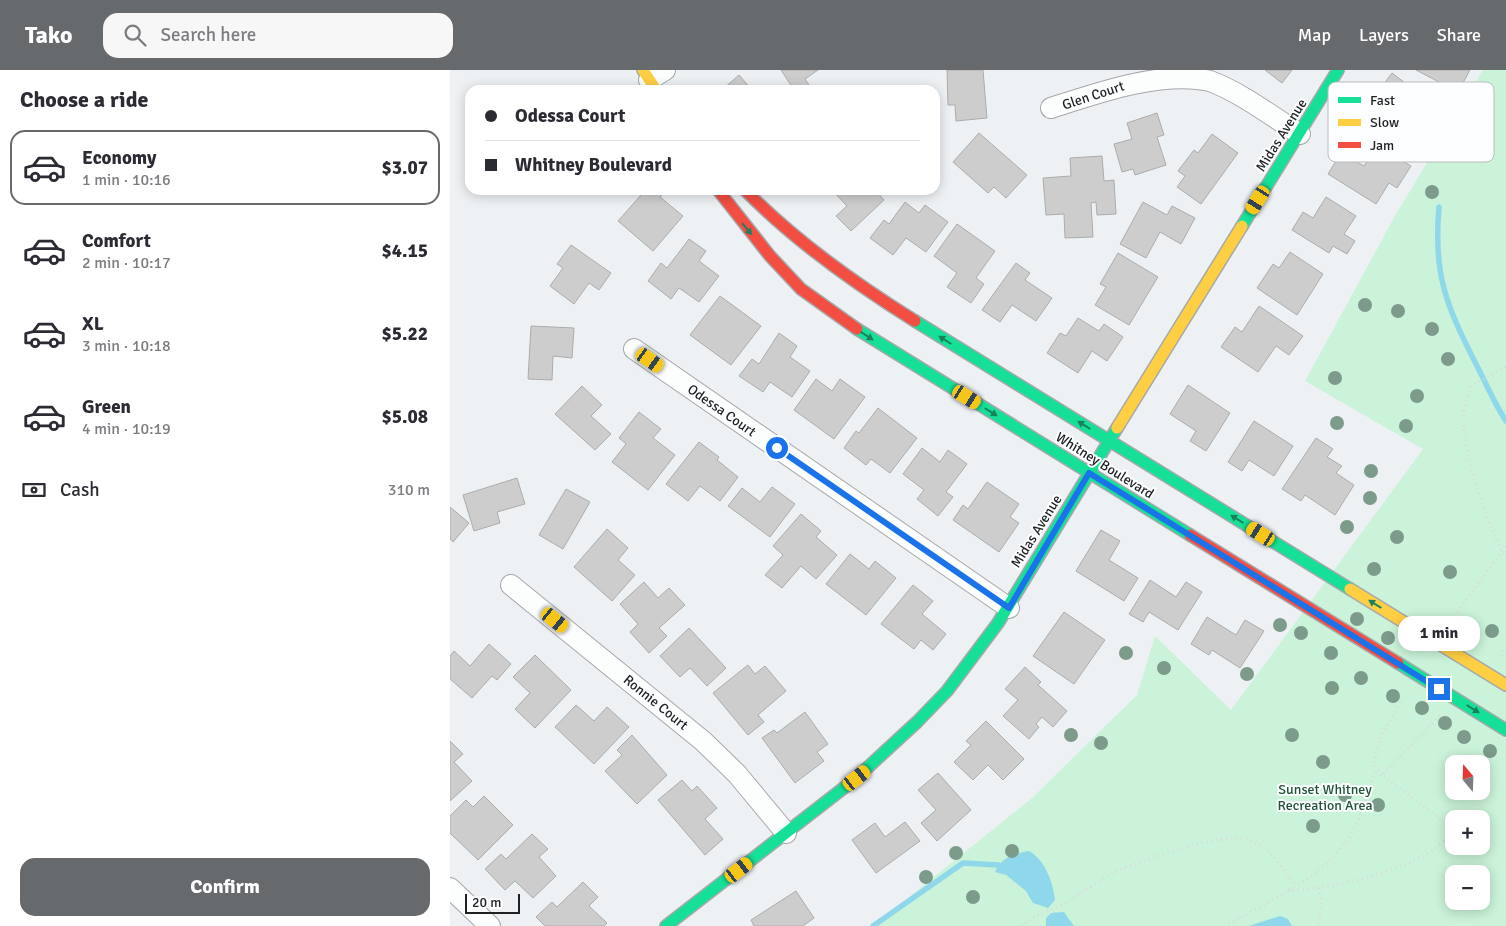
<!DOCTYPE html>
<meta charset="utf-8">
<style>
body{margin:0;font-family:Signika,sans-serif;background:#f7f7f7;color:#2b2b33;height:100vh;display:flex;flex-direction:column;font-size:19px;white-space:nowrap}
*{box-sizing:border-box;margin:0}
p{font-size:16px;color:#7c7c81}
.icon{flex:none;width:28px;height:28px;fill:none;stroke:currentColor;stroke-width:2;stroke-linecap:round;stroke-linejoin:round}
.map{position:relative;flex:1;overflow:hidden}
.sheet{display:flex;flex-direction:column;background:#fff;width:450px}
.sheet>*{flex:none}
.hud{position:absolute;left:15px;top:15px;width:475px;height:110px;border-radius:15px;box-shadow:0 2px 12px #0003;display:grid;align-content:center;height:110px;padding:0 20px;background:#fff}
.needle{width:32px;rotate:341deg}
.fabs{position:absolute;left:995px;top:685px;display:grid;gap:10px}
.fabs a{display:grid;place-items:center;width:45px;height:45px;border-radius:10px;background:#fff;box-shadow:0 2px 12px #0003;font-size:25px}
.scale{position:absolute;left:15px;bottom:12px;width:55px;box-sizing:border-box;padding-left:5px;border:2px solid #1f2123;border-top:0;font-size:14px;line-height:18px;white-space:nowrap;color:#1f2123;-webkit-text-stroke:4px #fdfeff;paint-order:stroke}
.end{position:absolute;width:22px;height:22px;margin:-11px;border:6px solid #1a73e8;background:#fff;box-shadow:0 0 0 2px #fff}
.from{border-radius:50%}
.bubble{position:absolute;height:35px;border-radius:15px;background:#fff;box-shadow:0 2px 12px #0003;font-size:16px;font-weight:800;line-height:35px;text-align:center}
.car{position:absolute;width:15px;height:30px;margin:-15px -8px;border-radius:6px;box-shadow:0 0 4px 1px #0007;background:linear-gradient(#f5c518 24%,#345 0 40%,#f5c518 0 76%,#345 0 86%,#f5c518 0)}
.hud b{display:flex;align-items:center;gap:18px;height:48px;font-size:19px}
.hud b+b{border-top:1px solid #e1e1e2}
.hud i{width:12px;height:12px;background:#2b2b33}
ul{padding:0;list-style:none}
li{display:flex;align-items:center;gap:15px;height:75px;margin:0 10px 8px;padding:0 10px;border:2px solid transparent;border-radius:15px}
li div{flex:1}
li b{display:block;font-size:19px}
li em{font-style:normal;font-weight:800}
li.active{border-color:#676a6c}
li>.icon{width:45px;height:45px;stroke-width:1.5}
h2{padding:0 20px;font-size:22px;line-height:60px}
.pay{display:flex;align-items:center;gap:12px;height:55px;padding:0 20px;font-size:19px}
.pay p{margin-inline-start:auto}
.button{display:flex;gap:10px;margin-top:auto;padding:10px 20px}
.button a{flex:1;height:58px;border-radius:15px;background:#676a6c;color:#fff;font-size:20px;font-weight:800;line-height:58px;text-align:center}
header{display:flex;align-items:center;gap:30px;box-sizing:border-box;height:70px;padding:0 25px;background:#676a6c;color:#fff}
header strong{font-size:24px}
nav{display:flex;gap:28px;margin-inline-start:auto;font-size:18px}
.search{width:350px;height:45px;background:#f7f7f7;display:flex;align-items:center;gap:12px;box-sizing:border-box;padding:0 18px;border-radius:15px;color:#7c7c81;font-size:19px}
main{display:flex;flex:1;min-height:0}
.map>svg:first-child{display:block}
.green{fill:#caf3d9;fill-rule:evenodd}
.water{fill:#8fd7ea}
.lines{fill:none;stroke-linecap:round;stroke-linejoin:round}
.stream{stroke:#8fd7ea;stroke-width:5.5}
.building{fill:#cdcdce;stroke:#abacac}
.street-casing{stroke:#a6a8ab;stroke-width:22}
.fast-casing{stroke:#a6a8ab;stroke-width:14}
.slow-casing{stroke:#a6a8ab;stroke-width:14}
.jam-casing{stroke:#a6a8ab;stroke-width:14}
.path{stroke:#dadada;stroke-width:3;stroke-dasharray:1 4;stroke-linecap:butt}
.street{stroke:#fcfdfd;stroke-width:20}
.fast{stroke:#16e098;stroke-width:11}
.slow{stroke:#ffcf43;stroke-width:11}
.jam{stroke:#f24e42;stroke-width:11}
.tree{fill:#7c9b8a}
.oneway{fill:#1a805e}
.route{stroke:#1a73e8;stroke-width:6}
.labels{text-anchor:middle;stroke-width:4;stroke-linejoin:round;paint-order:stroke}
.street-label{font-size:14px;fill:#1f2123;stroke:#fdfeff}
.park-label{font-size:14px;fill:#1e5433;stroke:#fdfeff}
.key{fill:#fdfeff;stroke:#babcbd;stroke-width:1}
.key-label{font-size:14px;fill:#1f2123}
</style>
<header>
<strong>Tako</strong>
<div class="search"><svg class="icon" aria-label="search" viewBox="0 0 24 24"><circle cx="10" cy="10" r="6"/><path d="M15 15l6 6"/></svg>Search here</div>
<nav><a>Map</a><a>Layers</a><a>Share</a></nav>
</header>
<main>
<section class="sheet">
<h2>Choose a ride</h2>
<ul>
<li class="active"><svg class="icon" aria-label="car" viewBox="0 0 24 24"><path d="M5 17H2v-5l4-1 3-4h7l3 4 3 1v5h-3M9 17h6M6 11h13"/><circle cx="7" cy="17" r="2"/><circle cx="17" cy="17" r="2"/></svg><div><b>Economy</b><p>1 min · 10:16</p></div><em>$3.07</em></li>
<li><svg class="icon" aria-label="car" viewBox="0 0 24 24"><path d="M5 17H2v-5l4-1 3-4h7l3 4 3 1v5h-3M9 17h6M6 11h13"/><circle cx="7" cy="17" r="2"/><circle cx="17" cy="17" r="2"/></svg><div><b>Comfort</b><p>2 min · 10:17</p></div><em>$4.15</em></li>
<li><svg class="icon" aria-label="car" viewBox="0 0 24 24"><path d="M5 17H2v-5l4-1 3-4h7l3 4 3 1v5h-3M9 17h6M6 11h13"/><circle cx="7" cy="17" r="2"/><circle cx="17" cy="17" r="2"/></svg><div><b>XL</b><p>3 min · 10:18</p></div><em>$5.22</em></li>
<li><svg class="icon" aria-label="car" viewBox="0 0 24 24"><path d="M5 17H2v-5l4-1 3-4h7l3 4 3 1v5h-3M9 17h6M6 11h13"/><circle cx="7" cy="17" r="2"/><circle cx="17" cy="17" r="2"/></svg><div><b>Green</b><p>4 min · 10:19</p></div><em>$5.08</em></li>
</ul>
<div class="pay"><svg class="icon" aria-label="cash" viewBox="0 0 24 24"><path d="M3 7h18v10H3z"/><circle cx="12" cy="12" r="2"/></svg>Cash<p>310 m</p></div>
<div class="button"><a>Confirm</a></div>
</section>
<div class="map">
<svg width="1056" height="856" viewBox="0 0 1056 856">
<rect width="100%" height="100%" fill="#eef1f4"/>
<path class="green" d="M1033,0H1056V856H423L582,728L687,625L705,566L781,640L973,379L855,311L946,144ZM1004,694H1031V721H1004ZM1004,749H1031V776H1004ZM1004,804H1031V831H1004Z"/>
<path class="water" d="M579,781C595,790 603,812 605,830L598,838L583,833L576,821L556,805L545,802C551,788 564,783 579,781Z
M614,842L624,856H596V848L601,843Z
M830,846L838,849L842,856H799Z"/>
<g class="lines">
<path class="stream" d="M989,137C983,204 996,235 1026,294C1036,313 1044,333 1056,351
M423,856L513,793L548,795"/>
</g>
<path class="building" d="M331,0H368L355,9L359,15L351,20H344Z
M497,0H533L537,48L506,51L505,35H498Z
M815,0H842L832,13Z
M966,0H1020L1008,22Z
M942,3L971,25L947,55L919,34Z
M289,5L302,20H272Z
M707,43L714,65L707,67L716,95L685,105L683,99L672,102L664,74L682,69L677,53Z
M529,63L577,105L556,128L544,117L538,123L503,92Z
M762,64L788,83L751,134L727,117L735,106L728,101L744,80L748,83Z
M927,76L961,96L947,118L939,113L926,134L878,104L891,83L914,96Z
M652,86L654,111L664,110L666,144L647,145L646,132L641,133L643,167L615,168L614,144L596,145L593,108L621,106L620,88Z
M185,120H216L210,127L233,146L203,181L168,151L191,125Z
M382,120H425L434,130L401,161L386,146L397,136Z
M876,127L906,146L894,164L905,171L897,184L883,176L879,183L842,160L853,142L863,148Z
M455,132L469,143L475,135L498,152L476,182L456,168L443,185L420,168L434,150L439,154Z
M693,132L717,145L722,136L745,148L731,174L710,162L696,188L670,174Z
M507,154L545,181L526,208L534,214L521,233L497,217L507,203L484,186Z
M239,169L256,181L249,191L269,206L249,232L229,218L221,229L198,211L211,193L217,198Z
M121,175L161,203L149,220L139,213L124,234L100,216L113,198L107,194Z
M840,182L873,204L847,245L807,218L823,194L829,198Z
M668,183L708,207L679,255L645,235L656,217L650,214Z
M566,193L580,203L575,210L602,228L586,251L562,235L550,252L532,240Z
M270,226L311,256L281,295L240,265Z
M809,236L853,266L839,285L826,276L808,302L771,277L785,257L792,262Z
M628,248L649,261L654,254L673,267L657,291L642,281L628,303L597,283L610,263L616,266Z
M81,256L124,258L122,288L103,286L102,310L78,309Z
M329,263L347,276L340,287L360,301L342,327L320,312L313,322L289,306L302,289L309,294Z
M366,309L382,321L390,309L415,327L384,369L344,340Z
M738,315L780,343L756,381L740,371L746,361L720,344Z
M132,316L152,335L141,346L161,364L145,380L105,344Z
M428,338L467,368L440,403L421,389L416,395L394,378L406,361L409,363Z
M189,342L211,359L203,368L225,385L198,420L162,392L176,374L169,368Z
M804,351L843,376L824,406L799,390L792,401L778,392Z
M866,368L883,379L877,387L892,396L886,403L904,415L885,445L855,425L851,431L832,419Z
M249,372L269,387L267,390L288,407L270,431L250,416L238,431L216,414Z
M472,378L490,392L498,380L517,394L496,422L503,427L488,446L467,429L474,420L453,404Z
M67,408L75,434L47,442L50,453L24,461L13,425Z
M537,412L569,434L560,447L569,453L549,482L503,450L513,435L518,439Z
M322,417L345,434L320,467L278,436L292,418L310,432Z
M116,419L140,432L113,479L89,465Z
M0,437L19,453L3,472L0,469Z
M351,444L371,461L366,467L387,485L366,509L351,496L332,518L315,505L333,485L323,476Z
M157,459L178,478L168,490L185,505L162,531L124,497Z
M651,460L670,471L659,490L688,508L674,531L626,501Z
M400,484L419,499L425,491L446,508L416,545L376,514Z
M700,510L726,527L736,512L752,522L728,560L699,542L693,552L679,544Z
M194,512L208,528L219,518L235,535L209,558L217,566L199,583L180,562L188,554L170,534Z
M463,515L483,531L472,544L496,564L483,580L471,570L464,579L431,554Z
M614,542L655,570L624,614L583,586Z
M757,547L786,565L795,550L814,561L790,598L762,580L759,585L741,574Z
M239,558L276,598L257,616L240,598L230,607L210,586Z
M39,574L61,594L47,610L42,606L22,628L0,609V586L4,581L20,596Z
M85,585L121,620L85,658L65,639L80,623L63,607Z
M298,595L305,604L315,596L336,621L308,645L314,652L298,665L263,623Z
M575,597L591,612L588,615L617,641L603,657L592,647L586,654L589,657L579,669L553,646L568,630L555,619Z
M126,635L144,651L157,637L179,657L144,694L105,657Z
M355,642L378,674L367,682L374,691L345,713L312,668L324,660L327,663Z
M536,651L574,689L553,710L538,695L523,710L504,692L521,675L516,671Z
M182,665L217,705L187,734L155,701L172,685L167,680Z
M0,671L13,684L4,692L22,711L0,731Z
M488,703L521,740L487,771L471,753L486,740L468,720Z
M232,710L242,721L247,716L267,738L255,749L273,769L255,785L208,730Z
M34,726L63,755L28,790L0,763V746L16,730L23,737Z
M455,752L470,771L426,803L402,770L425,753L435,767Z
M82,764L98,779L89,787L106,806L83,828L65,811L55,820L35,799L51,784L56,789Z
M133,812L148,827L139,836L157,853L154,856H95L86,847L102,832L107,837Z
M346,821L364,848L353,856H304L301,850Z"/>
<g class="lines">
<g class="street-casing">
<path id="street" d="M199,10L215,0
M601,38C647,23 712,0 760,11C790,22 823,47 850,64
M184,279L559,538
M61,515L253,671L287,704L336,763
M0,818L40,856"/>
</g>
<g class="fast-casing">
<path id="fast" d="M792,156L888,0
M465,251L900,519
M407,259L740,465
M948,593L1056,660
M216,856L404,710L467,652L497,621L548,553L667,358"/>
</g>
<g class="slow-casing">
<path id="slow" d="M193,0L206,20
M667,358L792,156
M900,519L1056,615"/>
</g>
<g class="jam-casing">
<path id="jam" d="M268,120L320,186L351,219L407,259
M295,120C345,171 404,213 465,251
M740,465L948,593"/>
</g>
<path class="path" d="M1056,297L1021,316C1019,324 1015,333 1014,342C1009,376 1039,459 1056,489
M1008,542L1056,475
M1052,586L1056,577
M990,646L932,705L1004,759
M932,705L924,693C927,670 941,648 953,629
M1023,749L1026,746L1029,731
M869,818L871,830L869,856
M838,820C874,822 988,795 1002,760
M571,856C585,844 599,841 615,833C632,824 646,811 663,803C688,790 774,761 800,770C820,776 833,800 845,815
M774,856C816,834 874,807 900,766C913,745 916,721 927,699"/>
<use href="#street" class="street"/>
<use href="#fast" class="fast"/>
<use href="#slow" class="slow"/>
<use href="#jam" class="jam"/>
</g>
<g class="tree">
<circle cx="982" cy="122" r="7"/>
<circle cx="915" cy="235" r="7"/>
<circle cx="948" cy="241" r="7"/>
<circle cx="982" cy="259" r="7"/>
<circle cx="998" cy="289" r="7"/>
<circle cx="885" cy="308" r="7"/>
<circle cx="967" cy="326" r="7"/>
<circle cx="887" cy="353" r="7"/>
<circle cx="956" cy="356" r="7"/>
<circle cx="921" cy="401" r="7"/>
<circle cx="920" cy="428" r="7"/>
<circle cx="897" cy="457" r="7"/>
<circle cx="947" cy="467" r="7"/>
<circle cx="924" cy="499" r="7"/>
<circle cx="1000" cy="502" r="7"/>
<circle cx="907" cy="549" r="7"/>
<circle cx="1013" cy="553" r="7"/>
<circle cx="830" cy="555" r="7"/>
<circle cx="1042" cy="561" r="7"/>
<circle cx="851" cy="563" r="7"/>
<circle cx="938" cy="568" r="7"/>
<circle cx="676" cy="583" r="7"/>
<circle cx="881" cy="583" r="7"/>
<circle cx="714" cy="598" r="7"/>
<circle cx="797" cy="604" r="7"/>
<circle cx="911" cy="608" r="7"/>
<circle cx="882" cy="618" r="7"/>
<circle cx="943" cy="626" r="7"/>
<circle cx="972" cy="638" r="7"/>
<circle cx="995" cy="653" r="7"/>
<circle cx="621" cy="665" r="7"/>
<circle cx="842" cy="665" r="7"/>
<circle cx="1014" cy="667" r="7"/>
<circle cx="651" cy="673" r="7"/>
<circle cx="1040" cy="681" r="7"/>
<circle cx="873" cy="692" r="7"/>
<circle cx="895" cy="725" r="7"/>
<circle cx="928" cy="735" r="7"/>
<circle cx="863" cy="756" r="7"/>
<circle cx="562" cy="781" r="7"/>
<circle cx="506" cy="783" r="7"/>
<circle cx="476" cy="807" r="7"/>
<circle cx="523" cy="827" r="7"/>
</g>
<defs><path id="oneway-solid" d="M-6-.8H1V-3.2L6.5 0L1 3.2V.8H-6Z" transform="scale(1.25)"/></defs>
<g class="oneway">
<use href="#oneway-solid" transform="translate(297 159) rotate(50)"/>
<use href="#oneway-solid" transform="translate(417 266) rotate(33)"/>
<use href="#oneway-solid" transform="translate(495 270) rotate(-148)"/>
<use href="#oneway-solid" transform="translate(541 342) rotate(32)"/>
<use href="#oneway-solid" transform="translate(634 355) rotate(-148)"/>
<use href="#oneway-solid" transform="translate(787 449) rotate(-148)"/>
<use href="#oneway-solid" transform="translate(925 534) rotate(-148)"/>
<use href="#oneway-solid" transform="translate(1023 639) rotate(32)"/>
</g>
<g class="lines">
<path class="route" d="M327,378L559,538L639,403L989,619"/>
</g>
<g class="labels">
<g class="street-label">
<text transform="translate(643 25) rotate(-18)" y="5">Glen Court</text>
<text transform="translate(831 65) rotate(-58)" y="5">Midas Avenue</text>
<text transform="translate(272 340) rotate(35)" y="5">Odessa Court</text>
<text transform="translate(655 395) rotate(32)" y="5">Whitney Boulevard</text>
<text transform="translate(586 461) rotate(-58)" y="5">Midas Avenue</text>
<text transform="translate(206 632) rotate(39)" y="5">Ronnie Court</text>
</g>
<g class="park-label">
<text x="875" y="724">Sunset Whitney<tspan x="875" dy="16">Recreation Area</tspan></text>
</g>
</g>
<rect x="878" y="12" width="166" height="80" rx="8" class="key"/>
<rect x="888" y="27" width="23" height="6" fill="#16e098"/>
<rect x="888" y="49" width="23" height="7" fill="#ffcf43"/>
<rect x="888" y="72" width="23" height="6" fill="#f24e42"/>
<g class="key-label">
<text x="920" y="35">Fast</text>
<text x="920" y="57">Slow</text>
<text x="920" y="80">Jam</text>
</g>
</svg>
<div class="fabs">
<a><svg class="needle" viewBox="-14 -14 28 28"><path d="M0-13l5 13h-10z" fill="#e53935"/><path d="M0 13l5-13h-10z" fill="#7c7c81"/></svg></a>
<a>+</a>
<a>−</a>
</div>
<div class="scale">20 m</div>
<i class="end from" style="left:327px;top:378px"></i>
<i class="end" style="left:989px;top:619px"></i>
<div class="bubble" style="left:948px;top:546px;width:82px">1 min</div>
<i class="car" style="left:808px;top:130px;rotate:212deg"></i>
<i class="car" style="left:200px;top:290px;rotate:125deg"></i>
<i class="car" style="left:517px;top:327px;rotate:122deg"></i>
<i class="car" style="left:811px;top:464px;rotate:302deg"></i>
<i class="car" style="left:105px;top:550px;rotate:129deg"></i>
<i class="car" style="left:407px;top:708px;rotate:52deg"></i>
<i class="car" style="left:289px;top:800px;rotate:52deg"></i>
<div class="hud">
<b><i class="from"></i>Odessa Court</b>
<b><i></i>Whitney Boulevard</b>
</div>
</div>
</main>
